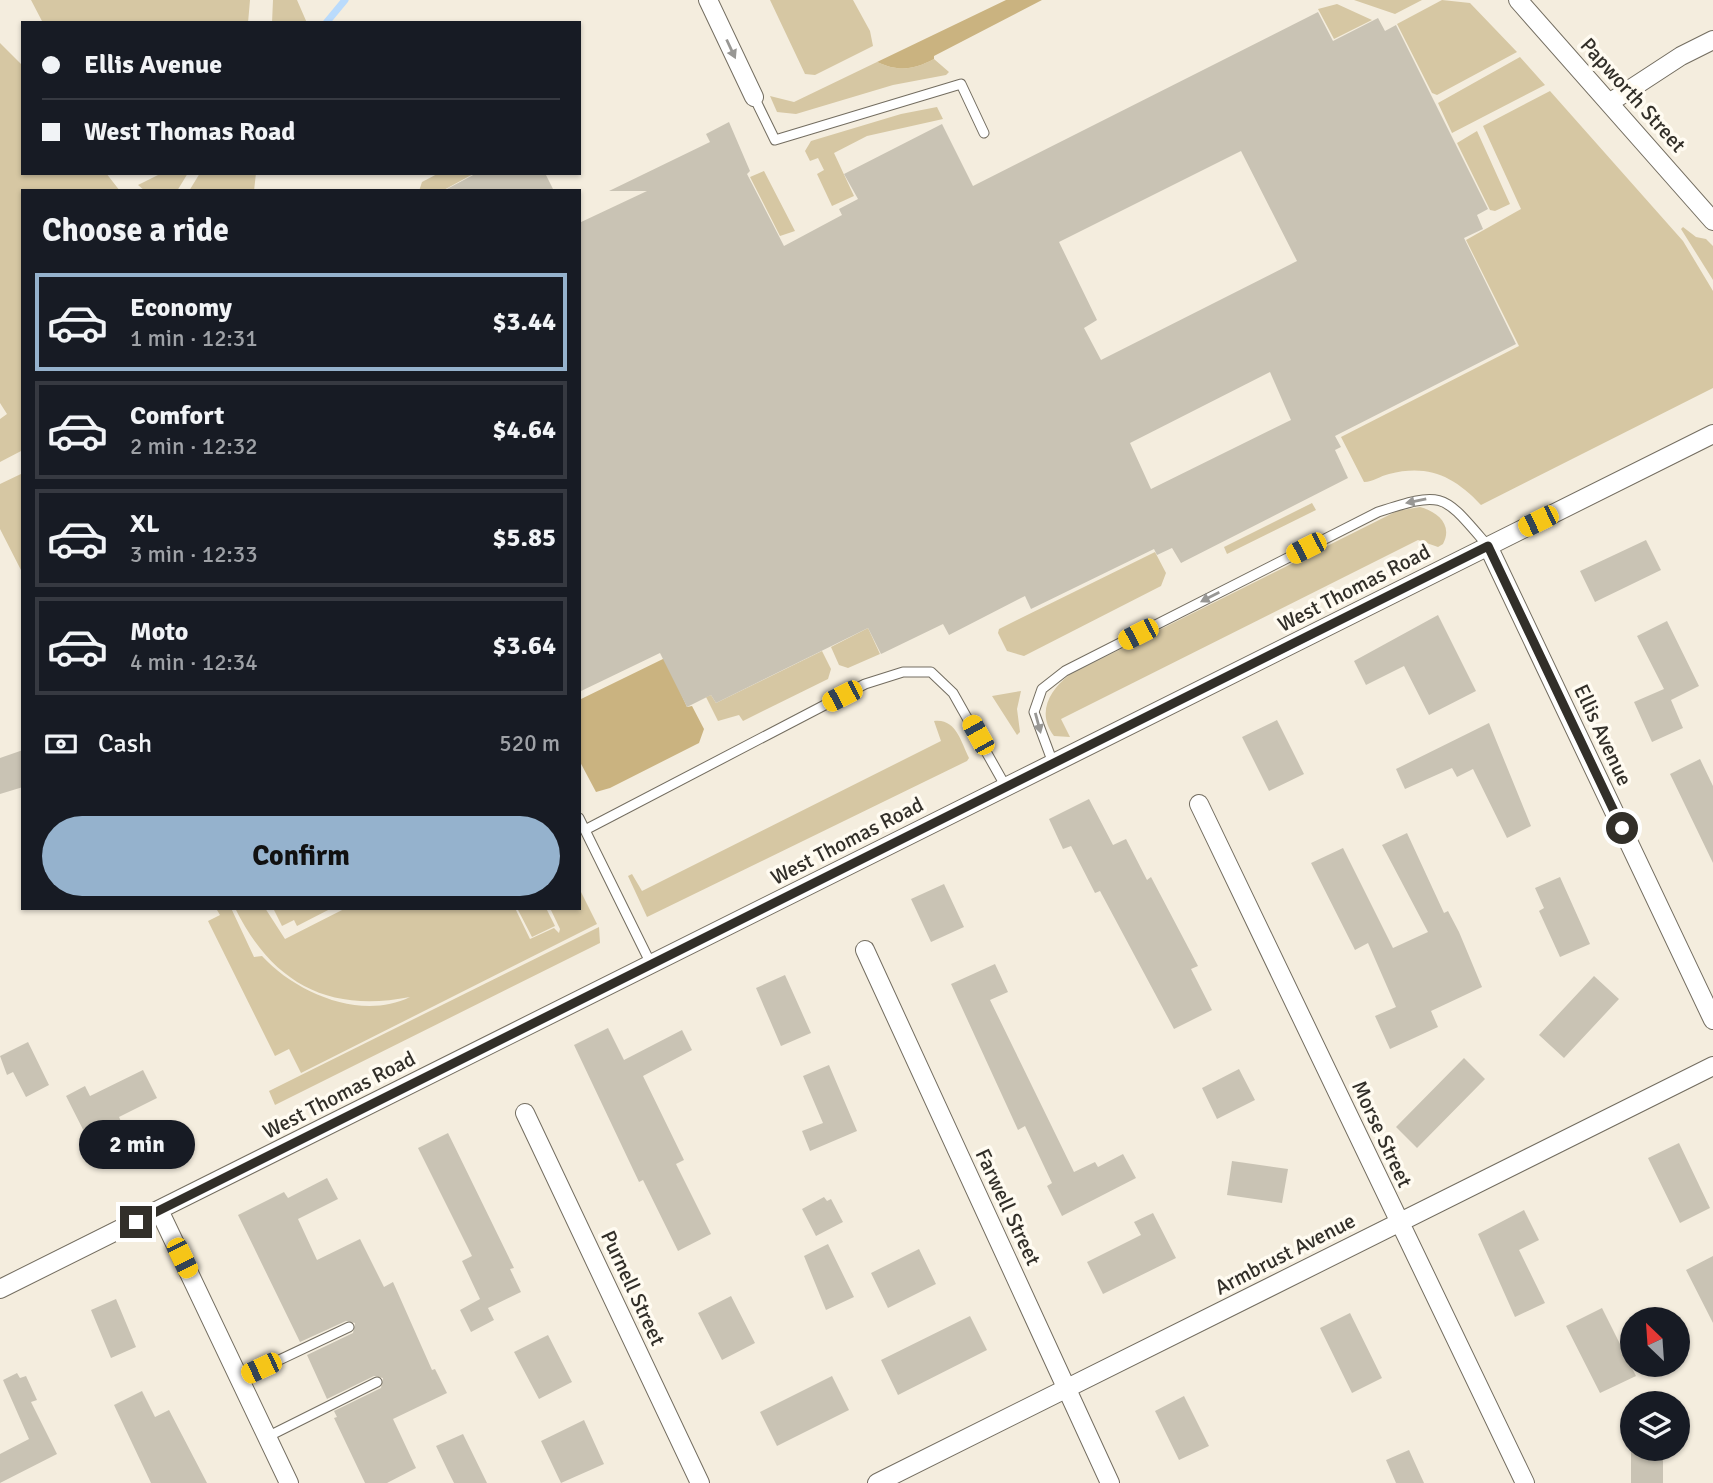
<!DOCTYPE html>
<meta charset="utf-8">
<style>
body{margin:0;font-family:Signika,sans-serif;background:#20242c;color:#f1f3f6;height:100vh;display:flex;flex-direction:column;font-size:26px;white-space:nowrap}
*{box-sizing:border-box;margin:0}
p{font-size:23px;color:#9ea1a6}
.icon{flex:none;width:38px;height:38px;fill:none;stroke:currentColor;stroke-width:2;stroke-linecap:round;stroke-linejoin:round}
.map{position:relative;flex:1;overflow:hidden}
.details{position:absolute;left:21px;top:189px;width:560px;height:721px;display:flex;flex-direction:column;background:#171b24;border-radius:0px;box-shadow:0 2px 5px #0004}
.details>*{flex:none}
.banner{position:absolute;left:21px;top:21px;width:560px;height:154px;border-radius:0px;box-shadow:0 2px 5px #0004;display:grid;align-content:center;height:154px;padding:0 21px;background:#171b24}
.needle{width:46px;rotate:335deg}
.controls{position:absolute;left:1620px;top:1307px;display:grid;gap:14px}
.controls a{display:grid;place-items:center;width:70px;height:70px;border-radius:50%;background:#171b24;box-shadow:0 2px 5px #0004;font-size:35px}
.end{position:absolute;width:32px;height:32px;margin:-16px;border:9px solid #322f29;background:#fff;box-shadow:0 0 0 4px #fff}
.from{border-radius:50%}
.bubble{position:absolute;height:49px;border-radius:24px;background:#171b24;box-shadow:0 2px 5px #0004;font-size:23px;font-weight:700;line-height:49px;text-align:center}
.car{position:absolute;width:21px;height:42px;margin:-21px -10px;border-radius:9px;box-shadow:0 0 5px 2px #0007;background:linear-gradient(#f5c518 24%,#345 0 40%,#f5c518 0 76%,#345 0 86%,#f5c518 0)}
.banner b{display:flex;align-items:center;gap:24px;height:66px;font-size:26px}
.banner b+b{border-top:2px solid #363941}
.banner i{width:18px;height:18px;background:#f1f3f6}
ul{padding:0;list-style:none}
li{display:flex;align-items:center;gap:21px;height:98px;margin:0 14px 10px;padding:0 7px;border:4px solid #363941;border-radius:0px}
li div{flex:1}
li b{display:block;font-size:26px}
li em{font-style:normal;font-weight:700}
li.active{border-color:#95b2cd}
li>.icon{width:63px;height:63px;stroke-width:1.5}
h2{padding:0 21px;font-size:32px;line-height:84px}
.pay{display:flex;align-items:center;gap:18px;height:77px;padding:0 21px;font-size:26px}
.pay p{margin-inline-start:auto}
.cta{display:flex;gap:14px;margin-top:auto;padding:14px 21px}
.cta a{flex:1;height:80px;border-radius:42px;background:#95b2cd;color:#111;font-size:28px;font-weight:700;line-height:80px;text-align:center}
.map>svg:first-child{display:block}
.green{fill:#d6c7a3}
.forest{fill:#cab380}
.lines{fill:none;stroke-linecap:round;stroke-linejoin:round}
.stream{stroke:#badbfc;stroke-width:7}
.building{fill:#c9c3b4;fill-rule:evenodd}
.lane-casing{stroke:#736d60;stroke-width:11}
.street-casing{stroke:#736d60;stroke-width:20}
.lane{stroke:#fff;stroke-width:9}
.street{stroke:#fff;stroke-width:18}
.oneway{fill:#989794}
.route{stroke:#322f29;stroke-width:9}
.labels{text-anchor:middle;stroke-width:7;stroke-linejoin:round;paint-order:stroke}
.street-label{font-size:21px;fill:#322f29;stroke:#fffbf1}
</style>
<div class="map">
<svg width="1713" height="1483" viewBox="0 0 1713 1483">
<rect width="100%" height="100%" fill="#f4edde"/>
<path class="green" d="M31,0H250L248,23H43Z
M273,0H297L307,23H272Z
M770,0H853L870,31L873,46L815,75L805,74Z
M1354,0H1422L1395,14Z
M1442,0L1470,3L1517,52L1437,95L1432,93L1397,24Z
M1337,4L1372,20L1334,39L1318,9Z
M0,43L23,66V173H106L120,191H23V450L0,462V419L7,414L0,403Z
M1520,57L1545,85L1452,133L1438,103Z
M934,59L949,72L946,75L893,85L796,114L777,112L770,96L794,102L877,62C899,72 913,70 934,59Z
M1550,91L1683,241L1713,291V388L1481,505C1454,476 1428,464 1389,474C1380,476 1373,482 1364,482L1341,437L1519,346L1466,240L1521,209L1483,126Z
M937,107L943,119L867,136L834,153L854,196L832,206L817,174L824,170L818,158L810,161L805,151L811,141L901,114Z
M1477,131L1510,204L1495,211L1490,210L1457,143Z
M764,171L795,231L780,236L750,177Z
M162,173H188L177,191H145L138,185Z
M200,173H256L254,191H189Z
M439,173H475L442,191H419L422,182Z
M1683,227L1696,237L1706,239L1713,246V280L1681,229Z
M23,473V574L0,529V484Z
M1312,503L1316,510L1227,554L1224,547Z
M1420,507C1438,512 1453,525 1443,544L1438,547L1418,540L1061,719L1070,737L1054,736C1036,713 1050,690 1069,675L1397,511Z
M1155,552L1166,573L1161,586L1024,656L1007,651L998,633L999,629Z
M868,628L880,654L848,668L839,665L831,647Z
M822,651L831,669L828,679L743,721L739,715L718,721L706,697L711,695L716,703Z
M1021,691L1017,709L1020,732L1017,735L992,696Z
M934,721C956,718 961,742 969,758L967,761L647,917L628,876L632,874L642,891L941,741Z
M579,888L597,924L301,1073L289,1049L275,1056L208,921L220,915L217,910L231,908L254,957L262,956C296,993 361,1021 410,997C328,1013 272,983 235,908H265L285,939L346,908H515L530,939L554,928L559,933L560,929L550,908H579Z
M273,908H332L297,926L294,920L282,926Z
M517,908H546L555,926L532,937Z
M599,927L600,943L275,1105L269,1091Z"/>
<path class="forest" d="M1006,0H1042L934,56V59C913,70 899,72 877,62Z
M665,658L687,707L692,706L704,729L699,743L610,788L596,792L579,760V700Z"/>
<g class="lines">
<path class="stream" d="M326,23L345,0"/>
</g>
<path class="building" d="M1318,12L1333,41L1378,18L1385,31L1396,25L1488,209L1477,215L1483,229L1464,238L1516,344L1335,436L1341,447L1335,450L1348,478L1181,563L1172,548L1157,555L1154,549L1031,609L1025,596L949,635L943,624L881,654L868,628L716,703L711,695L687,707L660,653L579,692V223L647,191H609L710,142L706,134L729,122L750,171L747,174L784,246L842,215L839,209L858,199L844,174L942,124L973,186ZM1241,151L1297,261L1101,360L1084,328L1097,320L1059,242ZM1270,372L1291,420L1151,489L1130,443Z
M477,173H545L554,191H443Z
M1646,540L1661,570L1595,602L1580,571Z
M1438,615L1476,691L1429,715L1404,666L1366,685L1354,661Z
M1667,621L1699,686L1671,700L1683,728L1652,742L1634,702L1664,689L1637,636Z
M1277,720L1304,774L1269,791L1242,737Z
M1489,723L1531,826L1507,838L1473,769L1457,777L1452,768L1405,789L1396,769Z
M23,750V787L0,794V758Z
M1700,759L1713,786V863L1670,774Z
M1089,799L1113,845L1126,839L1147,880L1151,877L1198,966L1191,969L1212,1010L1174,1029L1100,891L1095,893L1071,846L1063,849L1049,819Z
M1407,833L1444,913L1448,911L1459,932L1482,987L1431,1011L1438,1027L1390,1049L1375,1016L1396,1007L1368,943L1355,950L1311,863L1343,848L1393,948L1428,932L1382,845Z
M1560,877L1590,944L1560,957L1539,911L1544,908L1535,888Z
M944,884L964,927L931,942L911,899Z
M995,964L1008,992L990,1000L1074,1172L1095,1162L1098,1167L1123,1154L1136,1178L1062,1216L1047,1186L1052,1183L1025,1126L1018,1130L951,984Z
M785,975L811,1033L781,1046L756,988Z
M1594,976L1619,999L1564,1058L1539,1035Z
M608,1028L624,1060L682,1030L692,1050L643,1076L684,1160L676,1164L711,1234L678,1251L643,1180L639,1182L574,1045Z
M28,1042L49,1085L26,1097L13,1072L7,1075L0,1056Z
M1464,1058L1485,1079L1417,1148L1396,1127Z
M829,1065L857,1131L810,1151L802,1131L823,1123L803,1076Z
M1239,1069L1255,1100L1217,1119L1202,1088Z
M143,1070L157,1098L119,1117L130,1140L97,1157L66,1096L85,1086L90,1096Z
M448,1133L514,1268L510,1269L521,1292L488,1308L494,1320L471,1332L460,1310L480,1299L462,1261L472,1256L418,1148Z
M1679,1143L1710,1208L1680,1223L1648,1158Z
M1232,1161L1288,1169L1282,1203L1227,1195Z
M327,1178L338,1199L298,1219L317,1260L360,1239L384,1287L393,1282L432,1370L435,1369L447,1393L393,1419L416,1468L387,1483H365L334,1418L337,1417L334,1411L381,1388L383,1378L374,1376L327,1399L307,1355L353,1333L355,1323L346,1321L300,1342L238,1215L284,1192L288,1198Z
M824,1197L827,1201L831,1199L843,1222L816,1236L802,1209Z
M1524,1210L1539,1240L1519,1250L1545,1303L1515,1317L1478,1234Z
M1153,1213L1176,1258L1103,1294L1087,1262L1141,1235L1134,1222Z
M828,1244L854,1297L826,1310L804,1256Z
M919,1249L936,1284L888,1308L871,1273Z
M1713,1256V1323L1686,1270Z
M731,1296L755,1343L722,1360L698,1313Z
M116,1299L136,1347L111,1358L91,1310Z
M1602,1308L1636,1376L1600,1393L1566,1326Z
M1350,1313L1382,1378L1352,1393L1320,1328Z
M970,1316L987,1350L898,1395L881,1360Z
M548,1335L572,1382L539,1399L514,1352Z
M17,1373L20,1378L26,1376L37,1400L31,1402L57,1454L0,1483V1454L29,1439L3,1380Z
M832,1376L849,1410L777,1446L760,1412Z
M142,1391L155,1417L169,1410L207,1483H151L114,1405Z
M1184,1396L1209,1446L1179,1460L1155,1411Z
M584,1420L604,1464L561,1483L541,1441Z
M463,1434L487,1483H454L448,1471L436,1446Z
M1631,1449H1663V1483H1631Z
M1409,1450L1424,1483H1396L1386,1460Z"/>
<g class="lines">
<g class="lane-casing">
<path id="lane" d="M754,97L775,140L961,84L984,133
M1053,763L1034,712L1042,689L1065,671L1378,512C1445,490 1443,494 1488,546
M579,818L651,964
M585,830L865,684L903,672H931L953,693L1006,787
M239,1379L349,1327
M267,1437L377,1382"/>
</g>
<g class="street-casing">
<path id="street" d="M708,0L754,97
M1518,0L1713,221
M1609,103L1681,56L1713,40
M1488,546L1713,1020
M1199,804L1525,1483
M865,950L1110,1483
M525,1113L700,1483
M159,1210L289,1483
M0,1289L1713,434
M877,1483L1713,1066"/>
</g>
<use href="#lane" class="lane"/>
<use href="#street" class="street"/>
</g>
<defs><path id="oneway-solid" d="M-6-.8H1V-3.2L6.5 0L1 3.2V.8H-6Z" transform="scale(1.75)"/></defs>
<g class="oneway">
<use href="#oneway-solid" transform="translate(731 49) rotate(65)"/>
<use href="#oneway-solid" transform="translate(1416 501) rotate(168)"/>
<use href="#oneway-solid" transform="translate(1210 597) rotate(153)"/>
<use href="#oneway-solid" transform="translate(1038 723) rotate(75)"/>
</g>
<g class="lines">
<path class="route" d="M136,1222L1488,546L1622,828"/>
</g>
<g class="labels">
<g class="street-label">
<text transform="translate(1633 95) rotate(48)" y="7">Papworth Street</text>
<text transform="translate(1354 588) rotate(-27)" y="7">West Thomas Road</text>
<text transform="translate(1603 735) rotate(65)" y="7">Ellis Avenue</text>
<text transform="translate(847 841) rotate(-27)" y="7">West Thomas Road</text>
<text transform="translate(339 1095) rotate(-27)" y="7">West Thomas Road</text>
<text transform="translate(1382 1134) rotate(65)" y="7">Morse Street</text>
<text transform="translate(1008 1207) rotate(65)" y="7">Farwell Street</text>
<text transform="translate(1285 1254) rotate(-27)" y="7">Armbrust Avenue</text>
<text transform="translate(633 1288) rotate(65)" y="7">Purnell Street</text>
</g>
</g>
</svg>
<div class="controls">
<a><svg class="needle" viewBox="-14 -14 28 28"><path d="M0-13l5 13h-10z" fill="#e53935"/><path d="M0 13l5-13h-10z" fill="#9ea1a6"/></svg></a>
<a><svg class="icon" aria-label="layers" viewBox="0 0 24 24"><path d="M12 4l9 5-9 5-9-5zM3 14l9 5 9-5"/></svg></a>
</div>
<i class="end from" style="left:1622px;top:828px"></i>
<i class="end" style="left:136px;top:1222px"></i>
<div class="bubble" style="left:79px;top:1120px;width:116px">2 min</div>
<i class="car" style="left:1538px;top:521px;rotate:244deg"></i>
<i class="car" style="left:1306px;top:548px;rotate:243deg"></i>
<i class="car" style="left:1138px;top:634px;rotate:243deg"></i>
<i class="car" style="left:842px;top:696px;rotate:243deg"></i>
<i class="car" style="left:978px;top:735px;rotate:331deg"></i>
<i class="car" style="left:182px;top:1258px;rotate:154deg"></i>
<i class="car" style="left:261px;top:1368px;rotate:245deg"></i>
<div class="banner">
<b><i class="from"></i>Ellis Avenue</b>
<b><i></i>West Thomas Road</b>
</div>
<section class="details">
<h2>Choose a ride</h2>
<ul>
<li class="active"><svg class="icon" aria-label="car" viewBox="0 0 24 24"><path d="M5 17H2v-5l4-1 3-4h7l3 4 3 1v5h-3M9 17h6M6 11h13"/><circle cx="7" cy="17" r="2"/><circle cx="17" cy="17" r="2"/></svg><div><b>Economy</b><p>1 min · 12:31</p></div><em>$3.44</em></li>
<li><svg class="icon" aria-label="car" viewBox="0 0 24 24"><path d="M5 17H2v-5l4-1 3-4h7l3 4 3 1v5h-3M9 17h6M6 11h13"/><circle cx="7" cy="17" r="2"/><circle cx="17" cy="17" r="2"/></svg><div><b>Comfort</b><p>2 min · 12:32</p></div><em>$4.64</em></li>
<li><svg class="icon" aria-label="car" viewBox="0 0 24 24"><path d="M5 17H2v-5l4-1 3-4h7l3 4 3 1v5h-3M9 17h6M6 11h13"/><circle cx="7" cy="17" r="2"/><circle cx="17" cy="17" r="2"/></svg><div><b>XL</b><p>3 min · 12:33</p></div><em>$5.85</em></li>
<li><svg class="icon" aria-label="car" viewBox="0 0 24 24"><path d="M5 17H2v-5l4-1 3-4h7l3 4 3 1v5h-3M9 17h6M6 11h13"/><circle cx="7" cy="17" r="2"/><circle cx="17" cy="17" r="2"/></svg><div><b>Moto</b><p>4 min · 12:34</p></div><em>$3.64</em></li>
</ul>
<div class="pay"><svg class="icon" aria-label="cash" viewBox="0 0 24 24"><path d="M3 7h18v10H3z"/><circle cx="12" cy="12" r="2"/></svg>Cash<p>520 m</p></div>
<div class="cta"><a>Confirm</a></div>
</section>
</div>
